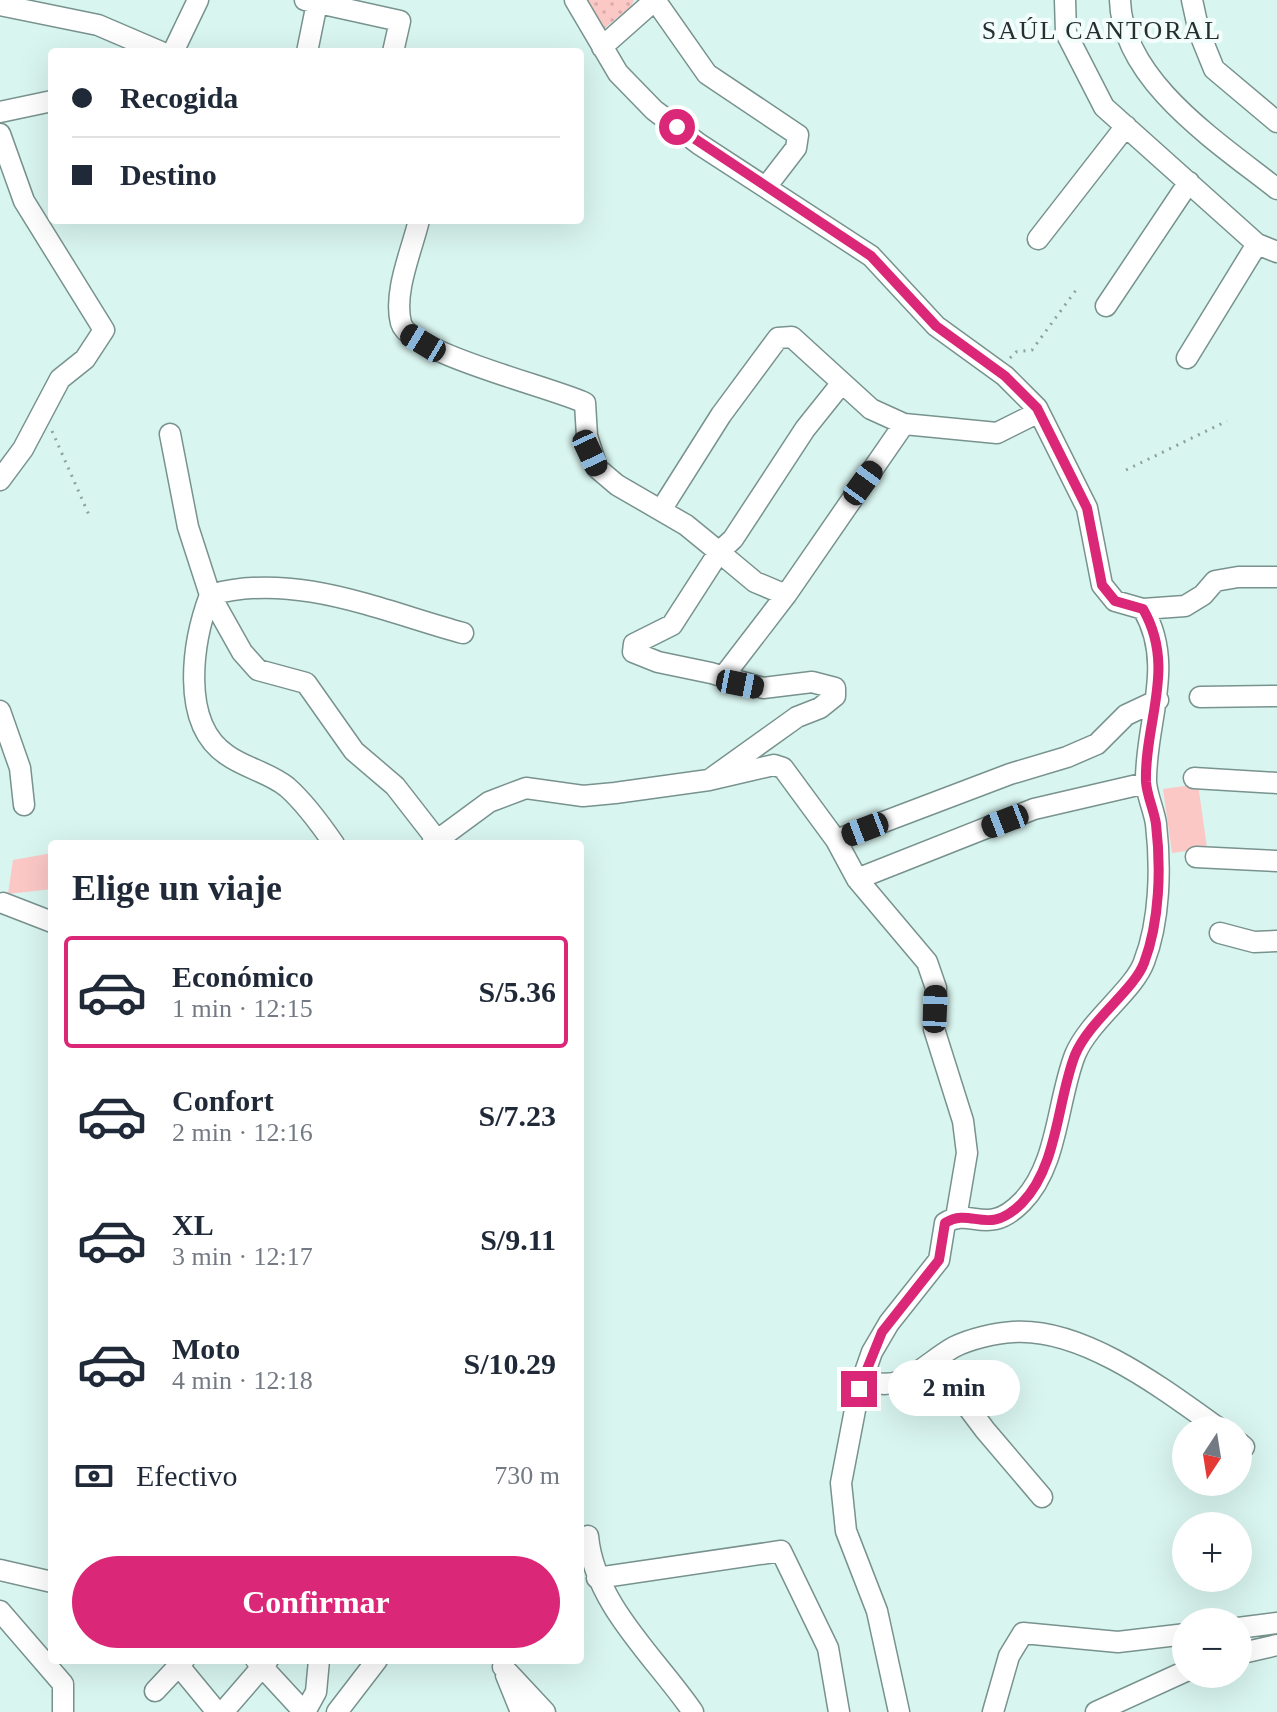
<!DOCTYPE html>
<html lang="es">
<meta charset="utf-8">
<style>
body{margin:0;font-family:Georgia,serif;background:#f2f2f3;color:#1f2937;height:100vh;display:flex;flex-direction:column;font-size:30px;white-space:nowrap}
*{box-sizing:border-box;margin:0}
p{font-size:26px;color:#747a83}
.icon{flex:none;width:44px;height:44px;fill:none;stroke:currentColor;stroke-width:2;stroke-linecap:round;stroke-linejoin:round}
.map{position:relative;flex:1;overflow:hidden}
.sheet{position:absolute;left:48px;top:840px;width:536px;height:824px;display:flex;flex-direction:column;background:#fff;border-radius:8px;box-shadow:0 8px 32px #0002}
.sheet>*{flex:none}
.top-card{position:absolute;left:48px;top:48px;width:536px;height:176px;border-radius:8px;box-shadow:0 8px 32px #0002;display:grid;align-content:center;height:176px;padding:0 24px;background:#fff}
.needle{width:52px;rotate:192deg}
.tools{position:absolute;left:1172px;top:1416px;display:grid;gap:16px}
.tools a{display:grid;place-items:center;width:80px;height:80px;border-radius:50%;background:#fff;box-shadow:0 8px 32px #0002;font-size:40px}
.end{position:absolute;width:36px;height:36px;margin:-18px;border:10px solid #db2777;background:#fff;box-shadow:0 0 0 4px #fff}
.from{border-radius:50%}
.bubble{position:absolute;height:56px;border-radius:28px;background:#fff;box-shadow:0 8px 32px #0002;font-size:26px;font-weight:600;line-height:56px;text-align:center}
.car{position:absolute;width:24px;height:48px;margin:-24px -12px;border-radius:10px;box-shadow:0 0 6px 2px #0007;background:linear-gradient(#222 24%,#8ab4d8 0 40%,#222 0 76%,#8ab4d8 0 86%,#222 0)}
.top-card b{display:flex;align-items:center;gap:28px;height:76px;font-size:30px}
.top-card b+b{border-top:2px solid #e0e1e3}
.top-card i{width:20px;height:20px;background:#1f2937}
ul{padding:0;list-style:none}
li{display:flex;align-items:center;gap:24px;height:112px;margin:0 16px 12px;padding:0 8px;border:4px solid transparent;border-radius:8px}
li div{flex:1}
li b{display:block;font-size:30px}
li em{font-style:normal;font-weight:600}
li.active{border-color:#db2777}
li>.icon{width:72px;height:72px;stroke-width:1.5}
h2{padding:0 24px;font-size:36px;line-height:96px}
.pay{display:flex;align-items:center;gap:20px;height:88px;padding:0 24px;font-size:30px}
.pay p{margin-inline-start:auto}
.cta{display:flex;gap:16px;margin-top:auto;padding:16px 24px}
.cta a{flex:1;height:92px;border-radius:48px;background:#db2777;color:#fff;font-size:32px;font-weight:600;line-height:92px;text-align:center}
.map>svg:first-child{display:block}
.park{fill:url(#park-dots)}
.pitch{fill:#fbc8c6}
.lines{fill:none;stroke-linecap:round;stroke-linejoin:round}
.minor-casing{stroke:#78928e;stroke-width:23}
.path{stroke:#8ea39f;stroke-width:3;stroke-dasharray:2 6;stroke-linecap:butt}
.minor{stroke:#fff;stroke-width:20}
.route{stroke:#db2777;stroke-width:10}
.labels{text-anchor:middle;stroke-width:8;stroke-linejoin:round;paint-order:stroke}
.neighbourhood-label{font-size:26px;letter-spacing:2px;fill:#25302e;stroke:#f3fefc}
</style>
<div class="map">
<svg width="1277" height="1712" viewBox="0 0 1277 1712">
<defs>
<pattern id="park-dots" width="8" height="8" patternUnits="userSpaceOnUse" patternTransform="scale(2)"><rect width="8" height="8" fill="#fbc8c6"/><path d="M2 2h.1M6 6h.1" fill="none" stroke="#d7acaa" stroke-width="1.8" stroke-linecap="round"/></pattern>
</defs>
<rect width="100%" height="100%" fill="#d9f5f0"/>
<path class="park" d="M581,0H634L631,7L601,31Z"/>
<path class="pitch" d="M1198,784L1207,848L1172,853L1163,789Z
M52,853V889L8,894L13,860Z"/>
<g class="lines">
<g class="minor-casing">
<path id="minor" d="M305,0L400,21L393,52
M575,0L618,73L654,110L699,144L871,256L936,326L1005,376L1037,408L1087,508L1102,585L1115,601L1143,609C1176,665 1145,723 1146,782C1147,796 1154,810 1156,824C1161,867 1160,921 1144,962C1134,990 1089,1021 1075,1055C1057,1101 1058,1166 1022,1202C987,1238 971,1206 945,1223L939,1260L889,1323L872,1352L859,1389L841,1483L846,1531L877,1611L899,1712
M655,0L707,74L798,135L796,148L766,187
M1065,0L1066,33L1104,107L1257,244L1277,252
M1120,0C1122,81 1219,143 1277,189
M1192,0L1199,32L1214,69L1277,122
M0,5L98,25L161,52
M602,47L655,0
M173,52L198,0
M307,52L317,3
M0,112L52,101
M0,134L24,201L104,330L85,359L60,379L23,449L0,480
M419,220C412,250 393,292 401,323C409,353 554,388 585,403L587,436L597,468L617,485L686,525L719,552L672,625L634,644L633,652L658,662L711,673L763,688L812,682L835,688V696L820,708L797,717L709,780
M1038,239L1126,126
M1106,306L1189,182
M1187,358L1257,244
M170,434L188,527L210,595L242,652L258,670L306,683L354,751L395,786L437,840
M661,510L721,415L778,338L792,337L871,409L904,424L997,433L1039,412
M786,595L755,582L719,552L733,539L805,429L841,384
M1143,609L1185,606L1203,595L1215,581L1238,577H1277
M723,677L786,595L904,424
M1200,697L1277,696
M0,711L20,768L24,805
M1194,778L1277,783
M836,840L1010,774L1067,757L1097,744L1126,715L1158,700
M334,844C321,825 304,802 287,787C270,773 245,768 227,755C179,723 193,640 210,595C294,571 382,611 463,633
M432,844L489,802L526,788L583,796L615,793L709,780L774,765L783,768L836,840L857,879L927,962L936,988L934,1029L963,1121L967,1153L956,1218
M1196,857L1277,861
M857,879L1034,809L1146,783
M3,903L52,922
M1220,933L1254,942L1277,941
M934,1362L985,1430L1042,1497
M863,1379C902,1396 922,1365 954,1347C970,1339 995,1333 1013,1332C1084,1327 1166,1391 1221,1430
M1238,1442L1244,1447
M588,1536C594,1604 656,1658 693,1712
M0,1570L52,1582
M597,1578L781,1551L828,1648L839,1712
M0,1611L63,1684V1712
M1238,1628L1277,1623
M1238,1654L1277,1645
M256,1660L304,1712
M505,1660L503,1667L545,1712
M179,1666L217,1712
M506,1675L521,1712
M155,1691L184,1660
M223,1712L268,1660
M305,1712L316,1692L319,1660
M337,1712L377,1660
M993,1712L1009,1656L1023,1633L1118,1642L1186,1634
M1096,1712L1186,1671"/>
</g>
<path class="path" d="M1010,358L1016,352L1032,350L1079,286
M52,431L89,515
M1126,470L1227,421"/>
<use href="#minor" class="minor"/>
</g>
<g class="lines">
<path class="route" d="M677,127L871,256L936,326L1005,376L1037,408L1087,508L1102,585L1115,601L1143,609C1177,668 1144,722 1146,782C1147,796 1154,810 1156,824C1161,867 1160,921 1144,963C1134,990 1089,1021 1075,1055C1057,1101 1058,1166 1022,1203C987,1238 972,1206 945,1223L939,1260L882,1332L859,1389"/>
</g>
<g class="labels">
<g class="neighbourhood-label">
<text x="1102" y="39">SAÚL CANTORAL</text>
</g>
</g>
</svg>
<div class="tools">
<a><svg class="needle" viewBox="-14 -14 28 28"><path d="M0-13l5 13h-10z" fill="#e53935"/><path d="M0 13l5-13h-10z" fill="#747a83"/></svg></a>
<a>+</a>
<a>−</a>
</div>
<i class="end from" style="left:677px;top:127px"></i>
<i class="end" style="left:859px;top:1389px"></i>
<div class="bubble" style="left:888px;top:1360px;width:132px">2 min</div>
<i class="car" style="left:423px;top:343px;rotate:301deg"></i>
<i class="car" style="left:590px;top:453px;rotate:155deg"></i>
<i class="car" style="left:863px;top:483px;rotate:36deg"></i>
<i class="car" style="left:740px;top:684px;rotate:101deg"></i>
<i class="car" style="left:1005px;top:821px;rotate:249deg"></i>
<i class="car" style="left:865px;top:829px;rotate:249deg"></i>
<i class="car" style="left:935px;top:1009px;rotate:2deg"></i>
<div class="top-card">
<b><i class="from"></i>Recogida</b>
<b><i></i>Destino</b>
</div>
<section class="sheet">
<h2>Elige un viaje</h2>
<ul>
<li class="active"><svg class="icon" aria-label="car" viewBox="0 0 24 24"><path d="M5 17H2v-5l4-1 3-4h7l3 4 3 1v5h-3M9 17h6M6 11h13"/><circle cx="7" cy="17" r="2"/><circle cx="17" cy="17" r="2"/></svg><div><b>Económico</b><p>1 min · 12:15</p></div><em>S/5.36</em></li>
<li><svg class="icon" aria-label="car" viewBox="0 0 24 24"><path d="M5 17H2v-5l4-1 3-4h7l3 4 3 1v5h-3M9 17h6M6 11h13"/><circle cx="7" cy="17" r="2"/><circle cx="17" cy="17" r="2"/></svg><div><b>Confort</b><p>2 min · 12:16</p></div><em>S/7.23</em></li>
<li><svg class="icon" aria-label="car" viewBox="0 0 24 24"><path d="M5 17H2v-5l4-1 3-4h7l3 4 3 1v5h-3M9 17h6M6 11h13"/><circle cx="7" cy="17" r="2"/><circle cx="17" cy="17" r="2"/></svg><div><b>XL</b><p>3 min · 12:17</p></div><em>S/9.11</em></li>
<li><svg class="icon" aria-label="car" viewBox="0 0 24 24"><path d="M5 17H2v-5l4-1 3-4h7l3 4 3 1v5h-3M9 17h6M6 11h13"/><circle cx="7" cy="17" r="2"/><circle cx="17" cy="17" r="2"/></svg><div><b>Moto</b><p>4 min · 12:18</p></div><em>S/10.29</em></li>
</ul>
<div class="pay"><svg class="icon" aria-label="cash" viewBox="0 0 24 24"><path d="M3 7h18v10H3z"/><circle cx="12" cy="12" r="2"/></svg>Efectivo<p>730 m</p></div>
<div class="cta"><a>Confirmar</a></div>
</section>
</div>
